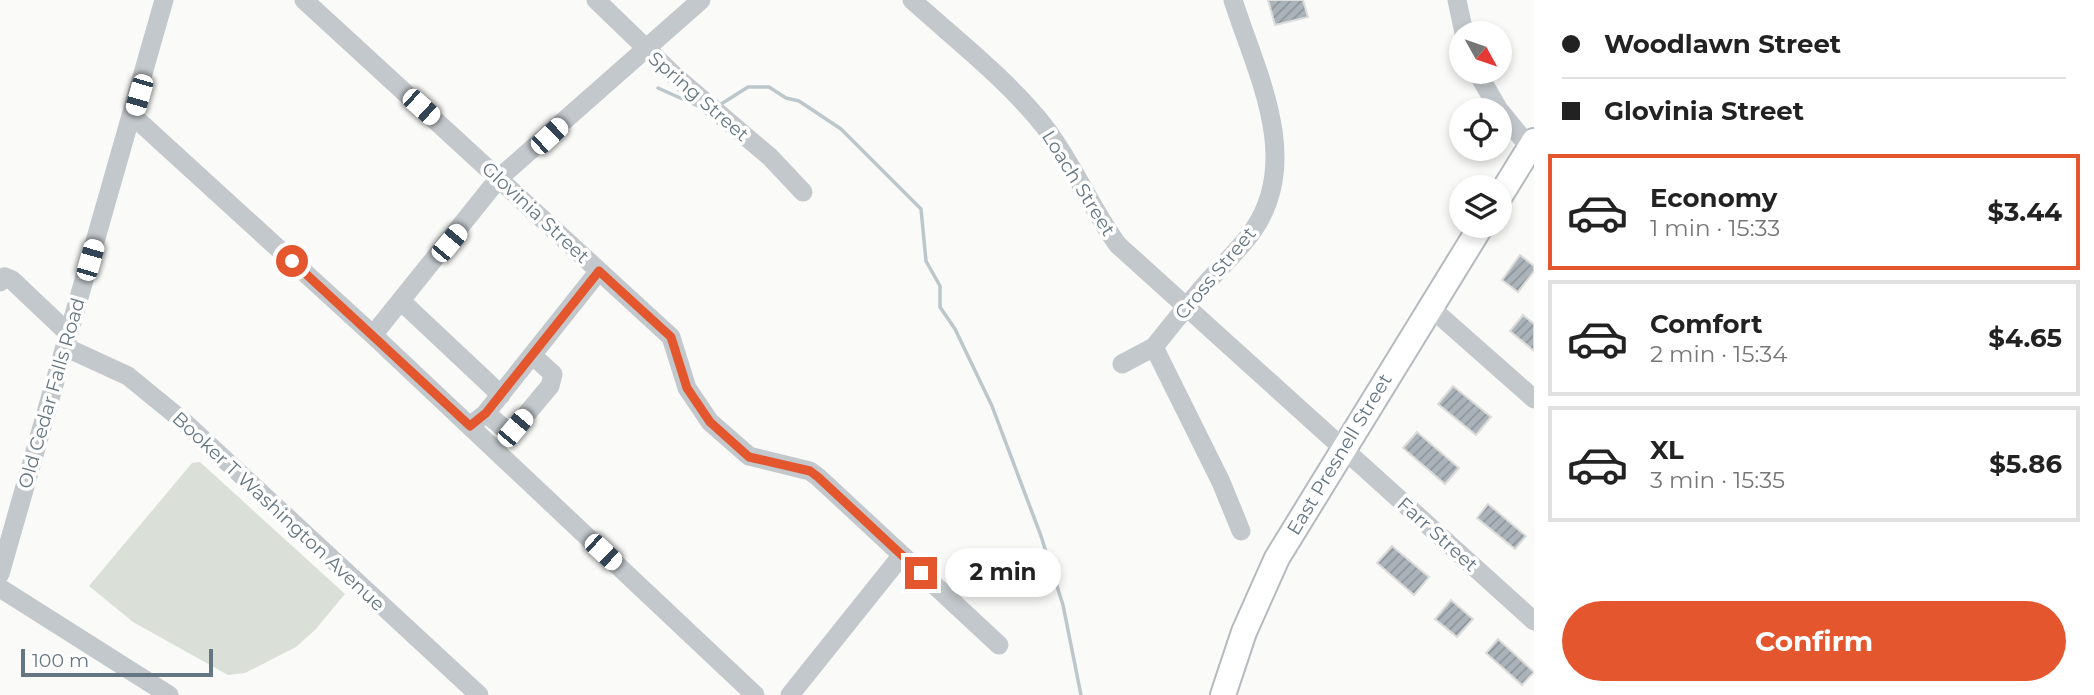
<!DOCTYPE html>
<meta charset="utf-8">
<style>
body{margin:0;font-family:Montserrat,sans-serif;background:#f6f6f6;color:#222;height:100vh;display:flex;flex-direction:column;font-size:26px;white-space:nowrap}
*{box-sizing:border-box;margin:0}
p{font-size:23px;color:#767676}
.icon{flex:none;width:38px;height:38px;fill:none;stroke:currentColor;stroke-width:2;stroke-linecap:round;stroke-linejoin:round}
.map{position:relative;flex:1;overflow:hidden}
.panel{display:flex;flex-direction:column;background:#fff;width:560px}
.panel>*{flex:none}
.banner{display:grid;align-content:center;height:154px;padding:0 28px;background:#fff}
.needle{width:46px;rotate:130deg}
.controls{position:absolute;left:1449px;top:21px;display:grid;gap:14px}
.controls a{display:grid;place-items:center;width:63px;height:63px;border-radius:50%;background:#fff;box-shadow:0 4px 10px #0003;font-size:35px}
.scale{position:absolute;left:21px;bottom:18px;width:192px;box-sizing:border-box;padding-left:7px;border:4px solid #657683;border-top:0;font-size:19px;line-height:24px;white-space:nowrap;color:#657683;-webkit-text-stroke:5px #fff;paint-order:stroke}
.end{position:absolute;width:32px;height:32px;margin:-16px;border:9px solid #e4572e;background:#fff;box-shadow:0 0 0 4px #fff}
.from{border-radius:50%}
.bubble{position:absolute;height:49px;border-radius:24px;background:#fff;box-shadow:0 4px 10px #0003;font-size:23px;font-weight:700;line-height:49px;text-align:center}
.car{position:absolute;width:21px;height:42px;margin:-21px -10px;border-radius:9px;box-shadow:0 0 5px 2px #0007;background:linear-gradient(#fff 24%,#345 0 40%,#fff 0 76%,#345 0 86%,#fff 0)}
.banner b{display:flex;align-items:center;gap:24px;height:66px;font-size:26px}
.banner b+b{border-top:2px solid #e0e0e0}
.banner i{width:18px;height:18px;background:#222}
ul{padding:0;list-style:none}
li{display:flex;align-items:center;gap:21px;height:116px;margin:0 14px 10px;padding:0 14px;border:4px solid #e0e0e0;border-radius:0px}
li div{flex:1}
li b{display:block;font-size:26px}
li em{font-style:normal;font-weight:700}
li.current{border-color:#e4572e}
li>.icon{width:63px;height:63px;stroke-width:1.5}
.button{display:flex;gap:14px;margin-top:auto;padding:14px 28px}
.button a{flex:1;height:80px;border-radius:42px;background:#e4572e;color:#fff;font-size:28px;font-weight:700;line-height:80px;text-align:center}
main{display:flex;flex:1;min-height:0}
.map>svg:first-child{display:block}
.pitch{fill:#dadfd7}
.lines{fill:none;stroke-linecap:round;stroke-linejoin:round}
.stream{stroke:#bbc7cb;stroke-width:3.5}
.building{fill:url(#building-hatch);stroke:#dcdcda;stroke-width:2}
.major-casing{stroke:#b5babe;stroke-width:28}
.minor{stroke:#c3c8cc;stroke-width:19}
.major{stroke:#fff;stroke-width:24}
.route{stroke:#e4572e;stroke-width:9}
.labels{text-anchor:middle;stroke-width:7;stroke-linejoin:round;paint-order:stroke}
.street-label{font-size:19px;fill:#657683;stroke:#fff}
</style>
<main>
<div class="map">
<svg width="1534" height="695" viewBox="0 0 1534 695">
<defs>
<pattern id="building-hatch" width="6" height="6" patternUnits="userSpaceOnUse" patternTransform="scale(1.75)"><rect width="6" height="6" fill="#aab3b9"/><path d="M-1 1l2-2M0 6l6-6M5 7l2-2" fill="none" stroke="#8e969c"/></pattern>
</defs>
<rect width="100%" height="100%" fill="#fafaf8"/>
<path class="pitch" d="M200,462L345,594L315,630L296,647L245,673L228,675L133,622L89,586L192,463Z"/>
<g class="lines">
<path class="stream" d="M658,88L698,106
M718,106L748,87H769L786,98L799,101L841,129L921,209L926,261L940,286V307L955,329L992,406L1041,536L1063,605L1081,695"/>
</g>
<path class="building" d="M1268,0H1303L1308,17L1275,25Z
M1520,255L1534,266V271L1518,292L1502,280Z
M1523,315L1534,324V351L1510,331Z
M1453,386L1491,417L1476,435L1438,404Z
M1417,432L1459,468L1445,484L1403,448Z
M1488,504L1526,536L1515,549L1477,518Z
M1392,546L1429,577L1414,595L1377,563Z
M1451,600L1473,619L1457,637L1435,619Z
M1498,639L1534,672L1522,685L1486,653Z"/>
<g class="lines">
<g class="major-casing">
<path id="major" d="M1500,196L1534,141
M1223,695L1244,632L1277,558L1481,226"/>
</g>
<path class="minor" d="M304,0L671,337L687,388L710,422L749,456L810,471L818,477L999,645
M596,0L676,77L770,157L803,192
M912,0C955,39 1009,81 1044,126C1073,163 1090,207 1118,245L1534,621
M1233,0C1256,72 1302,158 1254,229C1243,246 1226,261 1212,277C1192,299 1173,323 1154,347L1221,482L1241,531
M1457,0L1464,33
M1477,72L1499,110
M1500,111L1530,148
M133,116L373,335L755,695
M0,282L5,277L12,280L69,334
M401,301L501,395
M1430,307L1534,399
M373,335L499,178L701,0
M65,347L128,376L183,421L479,695
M1122,364L1154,347
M486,413L507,431L515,428L550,386L553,374L532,355
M470,426L486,413L599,271
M0,574L164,0
M0,588L169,695
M790,695L902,555"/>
<use href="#major" class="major"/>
</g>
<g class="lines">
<path class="route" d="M292,261L470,426L486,413L599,271L671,337L687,388L710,422L749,457L810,471L818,477L921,573"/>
</g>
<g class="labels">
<g class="street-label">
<text transform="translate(699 96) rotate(41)" y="7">Spring Street</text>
<text transform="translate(1079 183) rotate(58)" y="7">Loach Street</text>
<text transform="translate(536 212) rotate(43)" y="7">Glovinia Street</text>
<text transform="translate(1215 273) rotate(-50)" y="7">Cross Street</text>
<text transform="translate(51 393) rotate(-74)" y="7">Old Cedar Falls Road</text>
<text transform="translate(1339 454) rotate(-59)" y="7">East Presnell Street</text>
<text transform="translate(279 511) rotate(43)" y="7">Booker T Washington Avenue</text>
<text transform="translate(1438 534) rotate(42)" y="7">Farr Street</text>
</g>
</g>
</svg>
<div class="controls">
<a><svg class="needle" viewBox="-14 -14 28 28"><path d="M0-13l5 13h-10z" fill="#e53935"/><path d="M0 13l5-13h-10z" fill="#767676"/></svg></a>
<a><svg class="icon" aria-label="locate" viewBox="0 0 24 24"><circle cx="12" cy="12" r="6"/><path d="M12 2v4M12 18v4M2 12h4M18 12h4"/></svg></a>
<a><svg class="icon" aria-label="layers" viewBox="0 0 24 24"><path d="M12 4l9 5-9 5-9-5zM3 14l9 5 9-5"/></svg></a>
</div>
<div class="scale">100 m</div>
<i class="end from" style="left:292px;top:261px"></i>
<i class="end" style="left:921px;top:573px"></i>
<div class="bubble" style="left:945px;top:548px;width:116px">2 min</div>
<i class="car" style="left:139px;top:95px;rotate:196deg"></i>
<i class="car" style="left:421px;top:107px;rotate:132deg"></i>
<i class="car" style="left:549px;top:136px;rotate:47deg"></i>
<i class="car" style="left:449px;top:243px;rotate:40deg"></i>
<i class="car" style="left:90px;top:260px;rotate:16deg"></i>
<i class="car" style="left:515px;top:428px;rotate:40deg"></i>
<i class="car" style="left:603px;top:552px;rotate:133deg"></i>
</div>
<section class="panel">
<div class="banner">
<b><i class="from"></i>Woodlawn Street</b>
<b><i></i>Glovinia Street</b>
</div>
<ul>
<li class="current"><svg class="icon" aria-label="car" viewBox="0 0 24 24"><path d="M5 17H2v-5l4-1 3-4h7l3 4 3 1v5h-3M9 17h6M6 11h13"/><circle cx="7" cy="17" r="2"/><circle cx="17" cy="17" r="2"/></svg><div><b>Economy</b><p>1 min · 15:33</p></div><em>$3.44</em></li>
<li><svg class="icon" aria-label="car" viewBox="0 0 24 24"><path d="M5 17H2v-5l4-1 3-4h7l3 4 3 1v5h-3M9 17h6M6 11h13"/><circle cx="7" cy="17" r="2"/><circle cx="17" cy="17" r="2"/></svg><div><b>Comfort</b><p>2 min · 15:34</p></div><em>$4.65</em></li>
<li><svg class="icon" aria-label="car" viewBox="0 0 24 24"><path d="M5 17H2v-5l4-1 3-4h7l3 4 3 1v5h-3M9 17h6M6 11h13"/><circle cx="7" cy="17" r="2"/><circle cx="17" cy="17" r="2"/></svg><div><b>XL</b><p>3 min · 15:35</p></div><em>$5.86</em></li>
</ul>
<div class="button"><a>Confirm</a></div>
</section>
</main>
